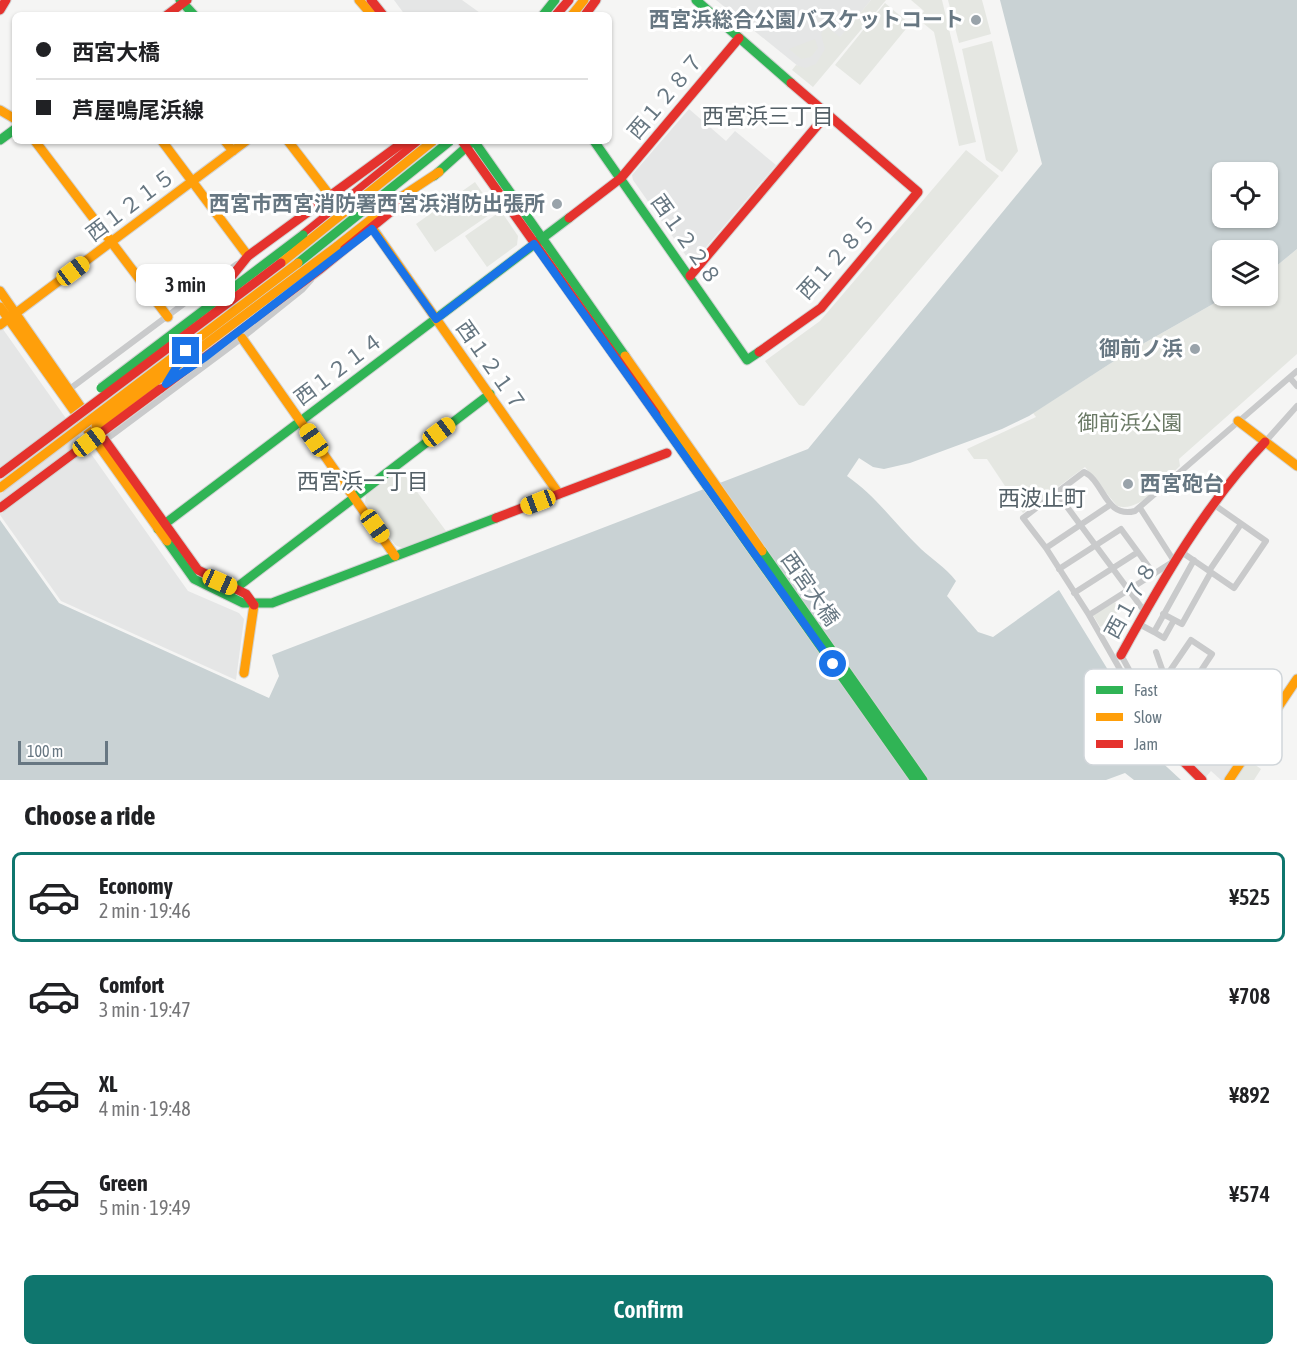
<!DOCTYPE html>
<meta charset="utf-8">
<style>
body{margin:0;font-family:"Asap Condensed","Noto Sans JP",sans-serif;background:#f6f6f6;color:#202124;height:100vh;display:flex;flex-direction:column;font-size:22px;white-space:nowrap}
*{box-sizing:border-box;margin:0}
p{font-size:20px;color:#757577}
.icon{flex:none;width:33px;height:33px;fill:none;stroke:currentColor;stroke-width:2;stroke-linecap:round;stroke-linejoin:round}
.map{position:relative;height:780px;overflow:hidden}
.drawer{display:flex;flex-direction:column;background:#fff;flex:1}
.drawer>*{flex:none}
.banner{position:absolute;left:12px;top:12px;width:600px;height:132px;border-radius:9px;box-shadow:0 2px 4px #0004;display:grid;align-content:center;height:132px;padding:0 24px;background:#fff}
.tools{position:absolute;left:1212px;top:162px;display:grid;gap:12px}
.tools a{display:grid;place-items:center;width:66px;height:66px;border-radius:9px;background:#fff;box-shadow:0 2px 4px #0004;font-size:30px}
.scale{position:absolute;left:18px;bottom:15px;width:90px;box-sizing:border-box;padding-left:6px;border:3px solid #677782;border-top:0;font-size:16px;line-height:21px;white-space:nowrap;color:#677782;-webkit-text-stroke:4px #fff;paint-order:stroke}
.end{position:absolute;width:27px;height:27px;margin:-14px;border:8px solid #1a73e8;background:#fff;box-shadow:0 0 0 3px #fff}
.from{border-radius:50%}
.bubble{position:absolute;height:42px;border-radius:9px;background:#fff;box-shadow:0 2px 4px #0004;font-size:20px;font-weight:600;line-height:42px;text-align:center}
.car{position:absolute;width:18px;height:36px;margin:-18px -9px;border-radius:8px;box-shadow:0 0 4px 2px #0007;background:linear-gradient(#f5c518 24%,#345 0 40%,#f5c518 0 76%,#345 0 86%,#f5c518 0)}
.banner b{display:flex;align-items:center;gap:21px;height:57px;font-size:22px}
.banner b+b{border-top:2px solid #e0e0e0}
.banner i{width:15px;height:15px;background:#202124}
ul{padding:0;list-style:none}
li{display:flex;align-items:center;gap:18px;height:90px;margin:0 12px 9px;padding:0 12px;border:3px solid transparent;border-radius:9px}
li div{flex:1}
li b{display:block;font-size:22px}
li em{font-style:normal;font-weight:600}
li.active{border-color:#0f766e}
li>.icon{width:54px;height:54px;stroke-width:1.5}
h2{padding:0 24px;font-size:27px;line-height:72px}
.action{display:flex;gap:12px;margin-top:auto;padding:12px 24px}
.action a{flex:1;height:69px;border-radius:9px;background:#0f766e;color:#fff;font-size:24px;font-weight:600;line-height:69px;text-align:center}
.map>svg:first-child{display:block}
.built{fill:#e5e6e6}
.green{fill:#e5e7e2}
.water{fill:#c9d2d4;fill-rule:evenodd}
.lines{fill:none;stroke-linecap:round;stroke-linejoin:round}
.fast-casing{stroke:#d2d3d3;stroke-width:11}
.slow-casing{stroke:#d2d3d3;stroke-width:11}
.jam-casing{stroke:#d2d3d3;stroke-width:11}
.street{stroke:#c9cacb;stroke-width:6}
.fast{stroke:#30b455;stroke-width:9}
.slow{stroke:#ff9f0a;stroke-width:9}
.jam{stroke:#e5322d;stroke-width:9}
.fast-bridge-casing{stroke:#d2d3d3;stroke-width:11;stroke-linecap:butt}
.slow-bridge-casing{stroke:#d2d3d3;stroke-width:11;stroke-linecap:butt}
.jam-bridge-casing{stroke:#d2d3d3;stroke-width:11;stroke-linecap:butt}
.fast-bridge{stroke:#30b455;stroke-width:9}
.slow-bridge{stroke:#ff9f0a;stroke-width:9}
.jam-bridge{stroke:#e5322d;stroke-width:9}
.route{stroke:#1a73e8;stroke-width:8}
.poi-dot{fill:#99a3aa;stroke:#fff;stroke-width:2}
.labels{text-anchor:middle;stroke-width:6;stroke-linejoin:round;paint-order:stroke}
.poi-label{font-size:21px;font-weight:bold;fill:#677782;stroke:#fff;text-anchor:end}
.street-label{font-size:21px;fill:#677782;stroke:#fff}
.park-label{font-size:21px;fill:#6a7965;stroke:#fff}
.neighbourhood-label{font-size:22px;fill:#546067;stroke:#fff}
.key{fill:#fff;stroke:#d1d6da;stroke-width:1.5}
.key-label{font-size:16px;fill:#677782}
</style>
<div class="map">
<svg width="1297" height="780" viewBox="0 0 1297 780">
<rect width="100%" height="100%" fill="#f5f5f4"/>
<path class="built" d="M394,0H462L483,15H405Z
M716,0H871L809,75Z
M689,109L726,141L735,131L776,165L696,259L689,260L633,180L632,175Z
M0,325L188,591L239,613L244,619L236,680L61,601L0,515Z
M1187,698L1210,713L1247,748L1226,780H1221L1211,771L1205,778L1184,759L1190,751L1166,727Z"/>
<path class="green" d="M871,0H886L813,87L792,70L796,65L805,68L816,64L825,49L821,34L826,26L840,37Z
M911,0H942L976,142L959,146L934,32L918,19L924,11Z
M948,0H982L991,34L959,43Z
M885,3L910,24L860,85L835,65Z
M815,39L818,48L811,57L801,59L789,49Z
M992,41L1018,151L1002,172L986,160L962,49Z
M966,150L999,176L804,406L799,405L765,361L820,321Z
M475,182L495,211L435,252L416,224Z
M501,211L518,236L517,245L487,267L465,236Z
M1297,249V354L1179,459L1180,466C1163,481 1141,513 1117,506L1085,467L1023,513L987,459H974L967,449L1036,417L1033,413L1125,354L1227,296H1268V273Z
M401,470L446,531L402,548L395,545L365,503L366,495Z
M1115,602L1120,611L1114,615L1121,626L1112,631L1107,623L1100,627L1093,615Z
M1247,759L1261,769L1254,780H1233Z"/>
<path class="water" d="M1000,0H1297V249L1268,273V250H1222V296H1227L1125,354L1029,416L1002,429L910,463L884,469L873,467L859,458L847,476C877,497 895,524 921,549C933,560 946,568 956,581L947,596L978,632L993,637L1059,590L1116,683L1141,743L1181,780H1134L1125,773L1106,780H0V520L59,603L269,698L279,676L272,655L808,449L1042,164ZM1222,172H1268V218H1222Z"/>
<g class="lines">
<g class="fast-casing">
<path id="fast" d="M180,0L194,15
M696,0L791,83
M543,15L555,0
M0,140L15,129
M474,141L625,356
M594,141L747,360L759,352
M434,176L471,143
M656,414L915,780
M158,529L569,218
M167,541L194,579L243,603H272L496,518
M762,551L923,780
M232,591L490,394"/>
</g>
<g class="slow-casing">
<path id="slow" d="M359,0L372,15
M572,15L584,0
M0,110L15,119
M35,141L168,317
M162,141L248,256
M225,141L233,151
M288,141L331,197
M373,229L559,494
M336,247L392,203L439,172
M0,291L87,416
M0,307L167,541
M0,325L246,141
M242,338L395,556
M625,356L762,551
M1238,421L1297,466
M244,673L254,605
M1229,780L1297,679"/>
</g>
<g class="jam-casing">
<path id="jam" d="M371,0L383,15
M0,10L6,0
M167,15L187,0
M556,15L569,0
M585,15L596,0
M462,141L656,414
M569,218L621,178L739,38
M303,235L419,141
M690,276L827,114
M212,301L248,256L405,141
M759,352L821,308L918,192L791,83
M160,389L319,270L410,196
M97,429L198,570L246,594L254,605
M496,518L667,453
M1121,655C1163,579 1205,505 1265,442
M1158,736L1202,780"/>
</g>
<path class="street" d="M1290,378L1297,386
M67,391L237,264
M104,441L242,338L302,290L311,280
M1265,442L1297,406
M1056,492L1145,612
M1046,548L1110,505
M1180,551L1234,588L1266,541L1213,504
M1059,569L1121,529L1154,574
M1209,571L1241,524
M1074,593L1138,552
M1163,614L1182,624L1211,572
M1089,615L1174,561L1140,508
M1139,624L1154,632L1194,560
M1154,632L1164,638L1174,620
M1156,652L1176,709
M1121,655L1157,721L1158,732
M1154,715L1164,717L1173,713L1212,654L1191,640L1165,678
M1158,736L1089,615L1046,548L1023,518L1084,472C1104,481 1105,519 1135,511L1297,371"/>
<use href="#fast" class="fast"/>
<use href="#slow" class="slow"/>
<use href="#jam" class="jam"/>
<g class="fast-bridge-casing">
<path id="fast-bridge" d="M298,263L450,141
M101,388L303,235"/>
</g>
<g class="slow-bridge-casing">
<path id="slow-bridge" d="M281,263L433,141
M96,426L336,247
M0,488L298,263"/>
</g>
<g class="jam-bridge-casing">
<path id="jam-bridge" d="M0,474L281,263
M0,508L160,389"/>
</g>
<use href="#fast-bridge" class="fast-bridge"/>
<use href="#slow-bridge" class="slow-bridge"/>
<use href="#jam-bridge" class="jam-bridge"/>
</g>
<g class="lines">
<path class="route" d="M186,351L166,384L204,358L372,229L436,319L534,244L833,664"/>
</g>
<g class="poi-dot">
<circle cx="976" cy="20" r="6"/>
<circle cx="557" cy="204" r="6"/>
<circle cx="1195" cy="349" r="6"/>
<circle cx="1128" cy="484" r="6"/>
</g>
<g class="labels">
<g class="poi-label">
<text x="964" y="27">西宮浜総合公園バスケットコート</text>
<text x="545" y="211">西宮市西宮消防署西宮浜消防出張所</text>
<text x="1183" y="356">御前ノ浜</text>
<text x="1140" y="491" text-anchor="start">西宮砲台</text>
</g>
<g class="street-label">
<text transform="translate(666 96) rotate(-50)" y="7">西１２８７</text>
<text transform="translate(131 205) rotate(-37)" y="7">西１２１５</text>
<text transform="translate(686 240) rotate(55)" y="7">西１２２８</text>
<text transform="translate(837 257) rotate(-48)" y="7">西１２８５</text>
<text transform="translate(491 366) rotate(55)" y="7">西１２１７</text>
<text transform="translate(339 369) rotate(-37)" y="7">西１２１４</text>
<text transform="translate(810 589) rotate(55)" y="7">西宮大橋</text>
<text transform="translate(1131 600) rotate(-61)" y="7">西１７８</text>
</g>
<g class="park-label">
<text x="1130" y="430">御前浜公園</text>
</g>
<g class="neighbourhood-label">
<text x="768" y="124">西宮浜三丁目</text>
<text x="363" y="489">西宮浜一丁目</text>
<text x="1042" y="506">西波止町</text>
</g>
</g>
<rect x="1084" y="669" width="198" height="96" rx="9" class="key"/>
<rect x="1096" y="686" width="27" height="8" fill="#30b455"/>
<rect x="1096" y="713" width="27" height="8" fill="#ff9f0a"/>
<rect x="1096" y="740" width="27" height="8" fill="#e5322d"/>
<g class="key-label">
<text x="1134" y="696">Fast</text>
<text x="1134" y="723">Slow</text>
<text x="1134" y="750">Jam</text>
</g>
</svg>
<div class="tools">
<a><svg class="icon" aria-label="locate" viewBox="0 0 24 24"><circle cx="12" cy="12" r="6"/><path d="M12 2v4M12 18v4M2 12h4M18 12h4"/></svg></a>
<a><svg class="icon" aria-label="layers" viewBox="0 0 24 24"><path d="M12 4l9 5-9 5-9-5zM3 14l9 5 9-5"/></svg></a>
</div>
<div class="scale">100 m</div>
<i class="end from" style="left:833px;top:664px"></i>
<i class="end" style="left:186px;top:351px"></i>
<div class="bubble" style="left:136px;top:264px;width:99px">3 min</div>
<i class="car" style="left:73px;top:271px;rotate:53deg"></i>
<i class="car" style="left:439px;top:432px;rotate:53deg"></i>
<i class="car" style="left:314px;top:440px;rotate:325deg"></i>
<i class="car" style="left:89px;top:442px;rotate:53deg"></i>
<i class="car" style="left:538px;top:502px;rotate:249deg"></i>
<i class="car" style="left:375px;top:526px;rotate:145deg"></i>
<i class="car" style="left:220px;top:582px;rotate:114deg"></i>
<div class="banner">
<b><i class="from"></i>西宮大橋</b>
<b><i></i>芦屋鳴尾浜線</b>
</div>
</div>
<section class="drawer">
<h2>Choose a ride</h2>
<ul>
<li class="active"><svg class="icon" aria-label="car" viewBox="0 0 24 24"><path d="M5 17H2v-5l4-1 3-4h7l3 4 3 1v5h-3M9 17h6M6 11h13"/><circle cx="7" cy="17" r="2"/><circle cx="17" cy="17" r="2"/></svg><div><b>Economy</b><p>2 min · 19:46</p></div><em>¥525</em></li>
<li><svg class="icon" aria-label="car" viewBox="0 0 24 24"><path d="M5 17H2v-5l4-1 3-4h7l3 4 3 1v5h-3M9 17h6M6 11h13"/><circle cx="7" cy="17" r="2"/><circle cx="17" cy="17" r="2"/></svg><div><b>Comfort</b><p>3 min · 19:47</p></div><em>¥708</em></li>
<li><svg class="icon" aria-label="car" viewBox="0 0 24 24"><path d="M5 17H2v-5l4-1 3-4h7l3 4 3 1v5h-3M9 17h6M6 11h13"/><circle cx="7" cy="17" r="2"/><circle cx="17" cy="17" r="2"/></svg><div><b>XL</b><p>4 min · 19:48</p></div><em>¥892</em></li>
<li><svg class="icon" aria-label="car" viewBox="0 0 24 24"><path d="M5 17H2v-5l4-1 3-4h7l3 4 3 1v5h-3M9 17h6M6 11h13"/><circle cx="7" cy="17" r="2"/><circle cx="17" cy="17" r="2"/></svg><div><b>Green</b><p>5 min · 19:49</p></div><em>¥574</em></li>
</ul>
<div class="action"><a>Confirm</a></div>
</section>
